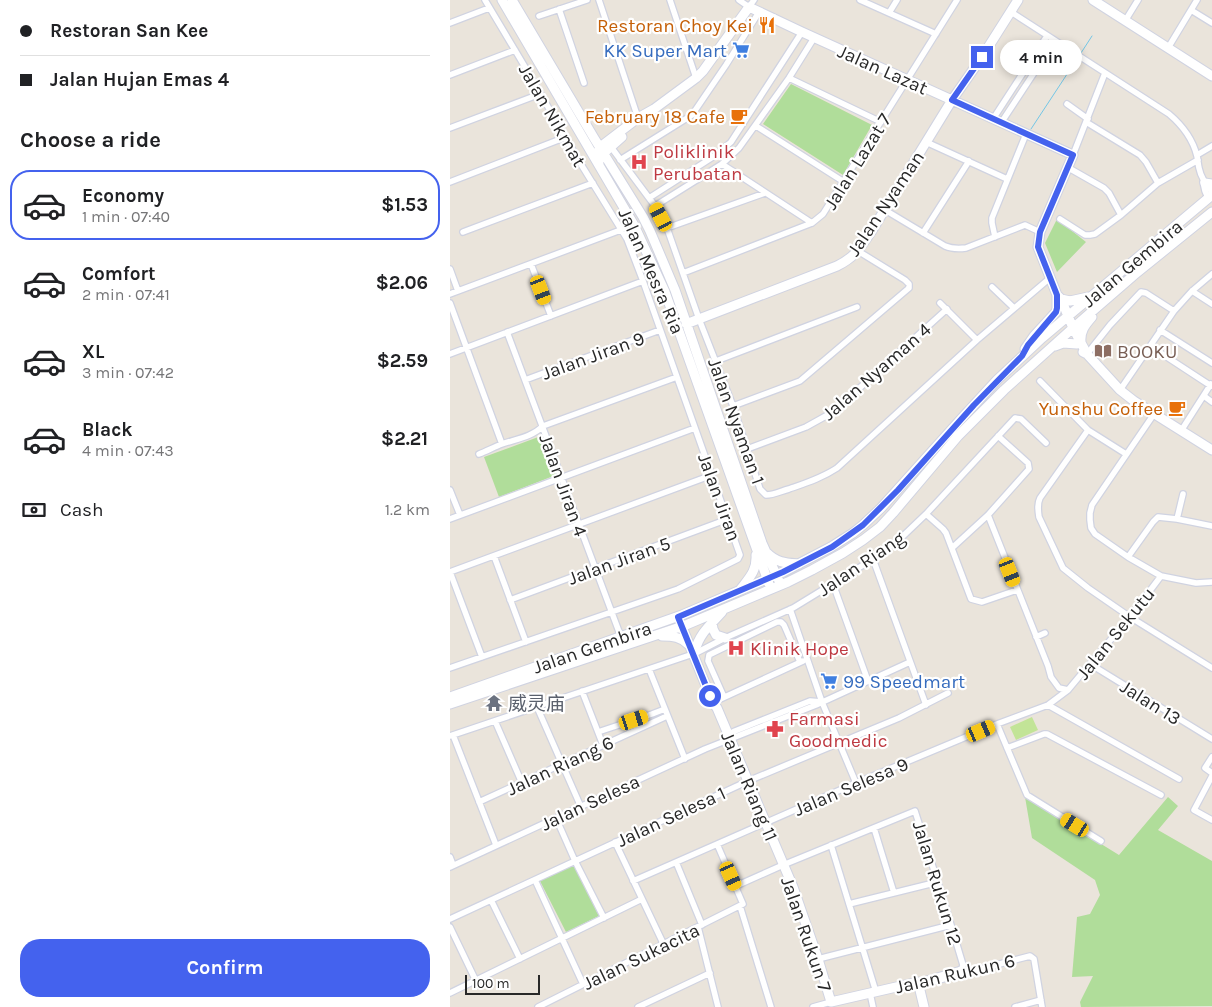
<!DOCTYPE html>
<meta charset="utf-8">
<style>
body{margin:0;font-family:Karla,"Noto Sans SC",sans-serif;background:#f6f6f6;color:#202124;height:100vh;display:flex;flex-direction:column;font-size:19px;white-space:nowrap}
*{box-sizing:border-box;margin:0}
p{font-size:16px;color:#757577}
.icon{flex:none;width:28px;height:28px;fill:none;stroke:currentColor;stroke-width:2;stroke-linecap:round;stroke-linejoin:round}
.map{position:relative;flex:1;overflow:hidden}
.sheet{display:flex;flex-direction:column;background:#fff;width:450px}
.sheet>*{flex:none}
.guide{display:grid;align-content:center;height:110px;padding:0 20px;background:#fff}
.scale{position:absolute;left:15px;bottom:12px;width:75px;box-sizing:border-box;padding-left:5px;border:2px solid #282828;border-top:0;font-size:14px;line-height:18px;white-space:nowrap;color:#282828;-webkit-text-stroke:4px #fff;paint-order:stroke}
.end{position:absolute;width:22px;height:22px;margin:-11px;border:6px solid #4462ee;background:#fff;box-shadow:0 0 0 2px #fff}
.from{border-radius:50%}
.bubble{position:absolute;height:35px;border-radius:18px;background:#fff;box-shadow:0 2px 8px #0003;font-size:16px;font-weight:700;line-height:35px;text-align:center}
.car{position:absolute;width:15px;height:30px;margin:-15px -8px;border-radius:6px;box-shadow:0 0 4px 1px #0007;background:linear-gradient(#f5c518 24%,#345 0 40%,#f5c518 0 76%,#345 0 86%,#f5c518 0)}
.guide b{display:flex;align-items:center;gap:18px;height:48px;font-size:19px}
.guide b+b{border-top:1px solid #e0e0e0}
.guide i{width:12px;height:12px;background:#202124}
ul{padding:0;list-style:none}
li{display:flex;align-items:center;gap:15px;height:70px;margin:0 10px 8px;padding:0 10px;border:2px solid transparent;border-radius:20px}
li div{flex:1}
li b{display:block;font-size:19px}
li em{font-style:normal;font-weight:700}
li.current{border-color:#4462ee}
li>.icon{width:45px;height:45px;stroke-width:1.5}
h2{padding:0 20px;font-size:22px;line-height:60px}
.pay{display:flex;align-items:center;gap:12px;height:55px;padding:0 20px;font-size:19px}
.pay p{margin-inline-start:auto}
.primary-button{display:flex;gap:10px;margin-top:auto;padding:10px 20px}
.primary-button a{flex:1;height:58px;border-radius:20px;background:#4462ee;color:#fff;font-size:20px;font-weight:700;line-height:58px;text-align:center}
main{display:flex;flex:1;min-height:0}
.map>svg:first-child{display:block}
.green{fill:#b0dd9a}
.pitch{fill:#c2e497}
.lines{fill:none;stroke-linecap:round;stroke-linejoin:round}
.stream{stroke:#74c6e6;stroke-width:1}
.street-casing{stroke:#d0d3e1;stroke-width:8}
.secondary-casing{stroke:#d0d3e1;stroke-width:11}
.street{stroke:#fff;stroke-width:5.5}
.secondary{stroke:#fff;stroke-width:9}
.route{stroke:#4462ee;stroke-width:6}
.labels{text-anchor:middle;stroke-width:4.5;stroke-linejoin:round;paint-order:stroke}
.food-label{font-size:19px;fill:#c56008;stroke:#fff;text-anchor:end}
.shop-label{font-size:19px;fill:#366cbe;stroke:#fff;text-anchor:end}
.street-label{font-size:19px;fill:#282828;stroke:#fff}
.health-label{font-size:19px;fill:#be3a42;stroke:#fff;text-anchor:start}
.education-label{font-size:19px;fill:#785e54;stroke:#fff;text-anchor:start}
.worship-label{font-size:19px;fill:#5b616d;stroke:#fff;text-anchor:start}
</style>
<main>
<section class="sheet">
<div class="guide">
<b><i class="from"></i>Restoran San Kee</b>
<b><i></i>Jalan Hujan Emas 4</b>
</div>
<h2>Choose a ride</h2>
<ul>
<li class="current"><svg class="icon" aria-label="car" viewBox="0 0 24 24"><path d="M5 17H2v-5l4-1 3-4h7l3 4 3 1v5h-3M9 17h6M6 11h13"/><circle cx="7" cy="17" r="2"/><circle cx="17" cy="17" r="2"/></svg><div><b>Economy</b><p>1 min · 07:40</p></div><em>$1.53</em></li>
<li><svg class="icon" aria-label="car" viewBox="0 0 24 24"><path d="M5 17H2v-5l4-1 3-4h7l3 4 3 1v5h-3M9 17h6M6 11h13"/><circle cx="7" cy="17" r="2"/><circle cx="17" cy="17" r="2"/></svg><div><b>Comfort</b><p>2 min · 07:41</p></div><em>$2.06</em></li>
<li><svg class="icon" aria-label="car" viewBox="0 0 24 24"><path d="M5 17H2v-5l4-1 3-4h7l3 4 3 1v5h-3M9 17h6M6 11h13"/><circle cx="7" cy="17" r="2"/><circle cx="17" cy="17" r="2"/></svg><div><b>XL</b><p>3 min · 07:42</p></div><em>$2.59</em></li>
<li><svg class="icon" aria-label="car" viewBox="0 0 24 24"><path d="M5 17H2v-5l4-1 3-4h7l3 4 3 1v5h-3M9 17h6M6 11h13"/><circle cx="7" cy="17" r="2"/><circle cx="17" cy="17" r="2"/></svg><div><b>Black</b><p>4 min · 07:43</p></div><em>$2.21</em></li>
</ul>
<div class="pay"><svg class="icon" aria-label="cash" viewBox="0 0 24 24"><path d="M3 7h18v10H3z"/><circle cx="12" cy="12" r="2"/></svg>Cash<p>1.2 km</p></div>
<div class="primary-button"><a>Confirm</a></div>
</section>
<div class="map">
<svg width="762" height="1007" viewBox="0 0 762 1007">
<rect width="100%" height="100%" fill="#eae4db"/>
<path class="green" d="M341,84L422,125L393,175L313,124Z
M607,219L636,242L607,272L595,243Z
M91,436L106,475L49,497L34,457Z
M575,797L669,855L718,797L728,806L708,830L762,861V1006L631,1007L630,1002L643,976L622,977L627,917L640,914L650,895L645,880L582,838Z
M124,864L149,916L116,932L90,881Z"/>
<path class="pitch" d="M582,717L588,730L566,740L560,727Z"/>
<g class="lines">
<path class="stream" d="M631,53L642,36
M581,129L627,59"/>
<g class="street-casing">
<path id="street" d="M149,0L188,118
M220,0L246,78
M289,0L299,7L304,0
M410,0L486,34
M109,9L134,83
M741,10L762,23
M561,12L719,114C732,125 743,140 747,156C748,160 748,164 749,168C751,178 756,184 762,192
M439,13L447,0
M89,16L137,0
M675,21L688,0
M0,23L39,8
M718,48L747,0
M0,75L65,50
M339,78L431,122
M617,104L638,119
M543,119L597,36
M636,122L690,155L696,162L708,183
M551,123L605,41
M306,126L394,182
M0,128L90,94
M476,142L557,179
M161,147L205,206L217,228L249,319L283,406L310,489L316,495C324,495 331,491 339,489C356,483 372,478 387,468L527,340L600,278
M623,155L655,73
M747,155L762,146
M170,160L242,115L276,65L309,12
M272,164L362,223
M617,167L654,188L659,193L671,215
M0,182L116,137
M753,182L755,191L758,198
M199,198L266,155L281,142L352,32
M205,206L272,164L289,148L339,78L364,38
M435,210L495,246C502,249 508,249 516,248L575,225L590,232
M610,219L635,235H640L645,234L671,215L708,183L748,160
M217,228L315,193
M13,232L143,183
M473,233L519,161
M545,237L542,223V218L576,134
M81,264L101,316
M0,269L8,291
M233,273L362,223L373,214L507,0
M542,287L564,308
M742,291L762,304
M0,294L184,225
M0,303L52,444
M490,303L527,340
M710,330L762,363
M57,332L171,637
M700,346L761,386
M0,354L193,281
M637,354L660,325L691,292L696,293L724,311
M266,361L407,307
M75,380L210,330
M590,381L638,430L676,454
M670,390L724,311L742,291L762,274
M754,396L762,402
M283,406L350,381L459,288V284L455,280L408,251
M704,414L642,505L640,513V520L641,528L645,534L678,557L711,576L746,583L762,582
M638,430L590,498C587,504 588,510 589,517L613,568L638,588L680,617L762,668
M731,431L761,384
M297,449L356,427L383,412L497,309
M29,454C37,451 44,447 52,444C66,439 82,437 93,426L227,377
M0,490L10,515
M476,514L493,529L496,533L521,599L532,602L567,590
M538,515L598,666L601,677L609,688L618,690
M0,519L245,428
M727,519L733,494
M502,548L538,515L579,469L578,463L548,436
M44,556L76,642
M678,557L703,522L708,517L727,519L762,526
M423,559L476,705
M383,584L418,681
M60,600L278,519
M340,609L372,702L406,783
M586,637L595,633
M246,653L275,638L343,608L423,559L452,537L476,514L565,418L571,419L596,443
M32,657L0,572L262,475
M640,664L762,739
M0,668L228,589L288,559L290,555L193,281L177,239L129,161L78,72L35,0
M199,669L235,759
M132,691L153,745
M274,697L258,661L259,655L327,622H331L334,625L350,662
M266,701L353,661
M598,705L729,779
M87,707L131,807
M45,721L72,783
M547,724L577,795L651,841
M148,732L202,714L215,709
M3,735L46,845
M0,736L243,654
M280,738L283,732L285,731L360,701L372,702
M557,748L594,734H597L711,795
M762,757L755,768L762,773
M762,776L744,810L762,820
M29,802L217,716
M106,818L125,861L154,918
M424,828L444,893
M165,842L213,943
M381,845L426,992
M0,857L3,865
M226,862L252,925
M0,867L255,749L366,705L460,662
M85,880L133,984
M183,881L406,783L547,724L598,705L618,690L628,678L680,617L711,576
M286,886L333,865L465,811L495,905L513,965L512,968L509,970L468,982
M41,900L70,959
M399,904L488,882
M290,906L321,1007
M0,919L298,781L449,718L498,693
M0,927L26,981
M248,927L268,1007
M368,959L501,925
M468,982L473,984L478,983L580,956L584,959L592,1007
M0,993L192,899
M420,993L423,1007
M88,1007L293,904L267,844
M188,1007L260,973
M363,1007L381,1002
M565,1007L591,1000"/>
</g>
<g class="secondary-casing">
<path id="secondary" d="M52,0L184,225L215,292L319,584
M62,0L144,138L193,217L200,231L225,290L312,543L329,581
M643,0L762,76
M154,153L172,137
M149,165L148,152L150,147L188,118L204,109L246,78L253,71L299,7L352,32L623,155L590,232L588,247L607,295L611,299L623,328L637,354
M755,183L762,184
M611,299L620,301L638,297
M236,324L387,266C405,257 410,248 421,232L502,100L532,57L568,0
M631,342C630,331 635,325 642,317
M605,346L613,343L627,344
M575,349L584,336L606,312L607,308V295
M633,352L637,354L670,390L684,401L762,450
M317,553C327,563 336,563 349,564
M290,590C299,578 307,571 306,555
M230,622L263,703L267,708L343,887L368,959L381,1002L468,982L474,1007
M262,622L263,629L266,635L275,638
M212,636C223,636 231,637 239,645
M245,651C249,634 261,624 272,612
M0,697L232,615L333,572L381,547L403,533L413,525L431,508L512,418L547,380L592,338L762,195
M0,704L236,625L338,582L362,570L393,553L413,540L430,527L443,513L508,436L554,390L623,328L684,275L762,212"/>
</g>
<use href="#street" class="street"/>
<use href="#secondary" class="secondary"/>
</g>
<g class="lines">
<path class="route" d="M260,696L228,617L333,572L382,547L413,525L448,490L524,405L572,356L578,345L606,312L607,308V295L588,247L590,232L623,155L502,100L532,57"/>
</g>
<defs>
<g id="restaurant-bare" transform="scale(1.35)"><path d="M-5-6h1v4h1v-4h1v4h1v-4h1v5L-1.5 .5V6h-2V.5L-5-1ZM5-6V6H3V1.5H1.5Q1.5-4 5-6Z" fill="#e8710a" stroke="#fff" stroke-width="2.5" paint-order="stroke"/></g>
<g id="supermarket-bare" transform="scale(1.35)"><path d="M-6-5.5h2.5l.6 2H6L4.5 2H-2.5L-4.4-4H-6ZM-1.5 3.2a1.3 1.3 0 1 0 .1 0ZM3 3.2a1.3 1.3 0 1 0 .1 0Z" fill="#3f7fe0" stroke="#fff" stroke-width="2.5" paint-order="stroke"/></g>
<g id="cafe-bare" transform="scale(1.35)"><path d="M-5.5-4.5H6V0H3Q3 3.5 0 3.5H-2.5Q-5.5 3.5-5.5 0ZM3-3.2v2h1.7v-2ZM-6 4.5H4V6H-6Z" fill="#e8710a" stroke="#fff" stroke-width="2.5" paint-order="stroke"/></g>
<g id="hospital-bare" transform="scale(1.35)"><path d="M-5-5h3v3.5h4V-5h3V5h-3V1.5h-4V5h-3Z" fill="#e0444e" stroke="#fff" stroke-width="2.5" paint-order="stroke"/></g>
<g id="library-bare" transform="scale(1.35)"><path d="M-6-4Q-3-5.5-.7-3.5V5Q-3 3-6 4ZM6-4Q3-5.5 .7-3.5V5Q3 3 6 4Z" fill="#8d6e63" stroke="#fff" stroke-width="2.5" paint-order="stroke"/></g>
<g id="temple-bare" transform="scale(1.35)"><path d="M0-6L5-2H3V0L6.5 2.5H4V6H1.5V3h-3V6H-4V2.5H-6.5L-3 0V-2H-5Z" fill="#6b7280" stroke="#fff" stroke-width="2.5" paint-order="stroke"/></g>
<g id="pharmacy-bare" transform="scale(1.35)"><path d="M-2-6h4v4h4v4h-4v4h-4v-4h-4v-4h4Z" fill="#e0444e" stroke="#fff" stroke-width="2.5" paint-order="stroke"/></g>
</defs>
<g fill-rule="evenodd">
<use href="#restaurant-bare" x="317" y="25"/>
<use href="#supermarket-bare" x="291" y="50"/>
<use href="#cafe-bare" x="289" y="116"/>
<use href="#hospital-bare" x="189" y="162"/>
<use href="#library-bare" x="653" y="351"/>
<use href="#cafe-bare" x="727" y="408"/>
<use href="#hospital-bare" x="286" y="648"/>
<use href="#supermarket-bare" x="379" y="681"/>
<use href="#temple-bare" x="44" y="703"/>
<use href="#pharmacy-bare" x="325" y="729"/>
</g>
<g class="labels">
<g class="food-label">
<text x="303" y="32">Restoran Choy Kei</text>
<text x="275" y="123">February 18 Cafe</text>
<text x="713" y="415">Yunshu Coffee</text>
</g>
<g class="shop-label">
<text x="277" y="57">KK Super Mart</text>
<text x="393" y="688" text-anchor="start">99 Speedmart</text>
</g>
<g class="street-label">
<text transform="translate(433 69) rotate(24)" y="7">Jalan Lazat</text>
<text transform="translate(103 115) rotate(60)" y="7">Jalan Nikmat</text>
<text transform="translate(407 161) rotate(-58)" y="7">Jalan Lazat 7</text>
<text transform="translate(435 203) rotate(-56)" y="7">Jalan Nyaman</text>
<text transform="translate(682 263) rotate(-40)" y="7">Jalan Gembira</text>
<text transform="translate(202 271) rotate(66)" y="7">Jalan Mesra Ria</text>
<text transform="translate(143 355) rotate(-20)" y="7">Jalan Jiran 9</text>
<text transform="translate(426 371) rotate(-41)" y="7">Jalan Nyaman 4</text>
<text transform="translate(287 421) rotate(70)" y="7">Jalan Nyaman 1</text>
<text transform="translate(114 485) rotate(70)" y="7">Jalan Jiran 4</text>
<text transform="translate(270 497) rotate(70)" y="7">Jalan Jiran</text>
<text transform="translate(169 560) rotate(-20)" y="7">Jalan Jiran 5</text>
<text transform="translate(411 563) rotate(-34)" y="7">Jalan Riang</text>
<text transform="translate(665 633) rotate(-51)" y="7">Jalan Sekutu</text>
<text transform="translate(142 647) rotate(-19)" y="7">Jalan Gembira</text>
<text transform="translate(701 702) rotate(32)" y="7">Jalan 13</text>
<text transform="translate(110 765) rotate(-25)" y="7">Jalan Riang 6</text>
<text transform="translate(300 786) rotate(67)" y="7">Jalan Riang 11</text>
<text transform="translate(401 786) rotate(-23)" y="7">Jalan Selesa 9</text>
<text transform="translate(140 802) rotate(-25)" y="7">Jalan Selesa</text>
<text transform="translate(221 816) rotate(-25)" y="7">Jalan Selesa 1</text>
<text transform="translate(488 883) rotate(73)" y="7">Jalan Rukun 12</text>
<text transform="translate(357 934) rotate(71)" y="7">Jalan Rukun 7</text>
<text transform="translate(191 956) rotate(-26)" y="7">Jalan Sukacita</text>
<text transform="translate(505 973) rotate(-13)" y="7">Jalan Rukun 6</text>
</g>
<g class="health-label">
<text x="203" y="158">Poliklinik<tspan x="203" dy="22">Perubatan</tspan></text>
<text x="300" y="655">Klinik Hope</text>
<text x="339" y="725">Farmasi<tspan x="339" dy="22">Goodmedic</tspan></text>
</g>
<g class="education-label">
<text x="667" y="358">BOOKU</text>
</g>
<g class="worship-label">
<text x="58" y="710">威灵庙</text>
</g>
</g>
</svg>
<div class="scale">100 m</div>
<i class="end from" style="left:260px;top:696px"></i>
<i class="end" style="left:532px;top:57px"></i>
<div class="bubble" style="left:550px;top:40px;width:82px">4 min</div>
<i class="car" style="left:211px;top:217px;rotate:332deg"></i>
<i class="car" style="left:91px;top:290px;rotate:159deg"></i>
<i class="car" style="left:560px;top:572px;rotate:158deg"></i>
<i class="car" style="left:184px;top:720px;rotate:72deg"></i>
<i class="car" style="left:531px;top:731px;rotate:67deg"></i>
<i class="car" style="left:625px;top:825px;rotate:301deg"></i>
<i class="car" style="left:281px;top:876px;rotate:156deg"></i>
</div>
</main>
